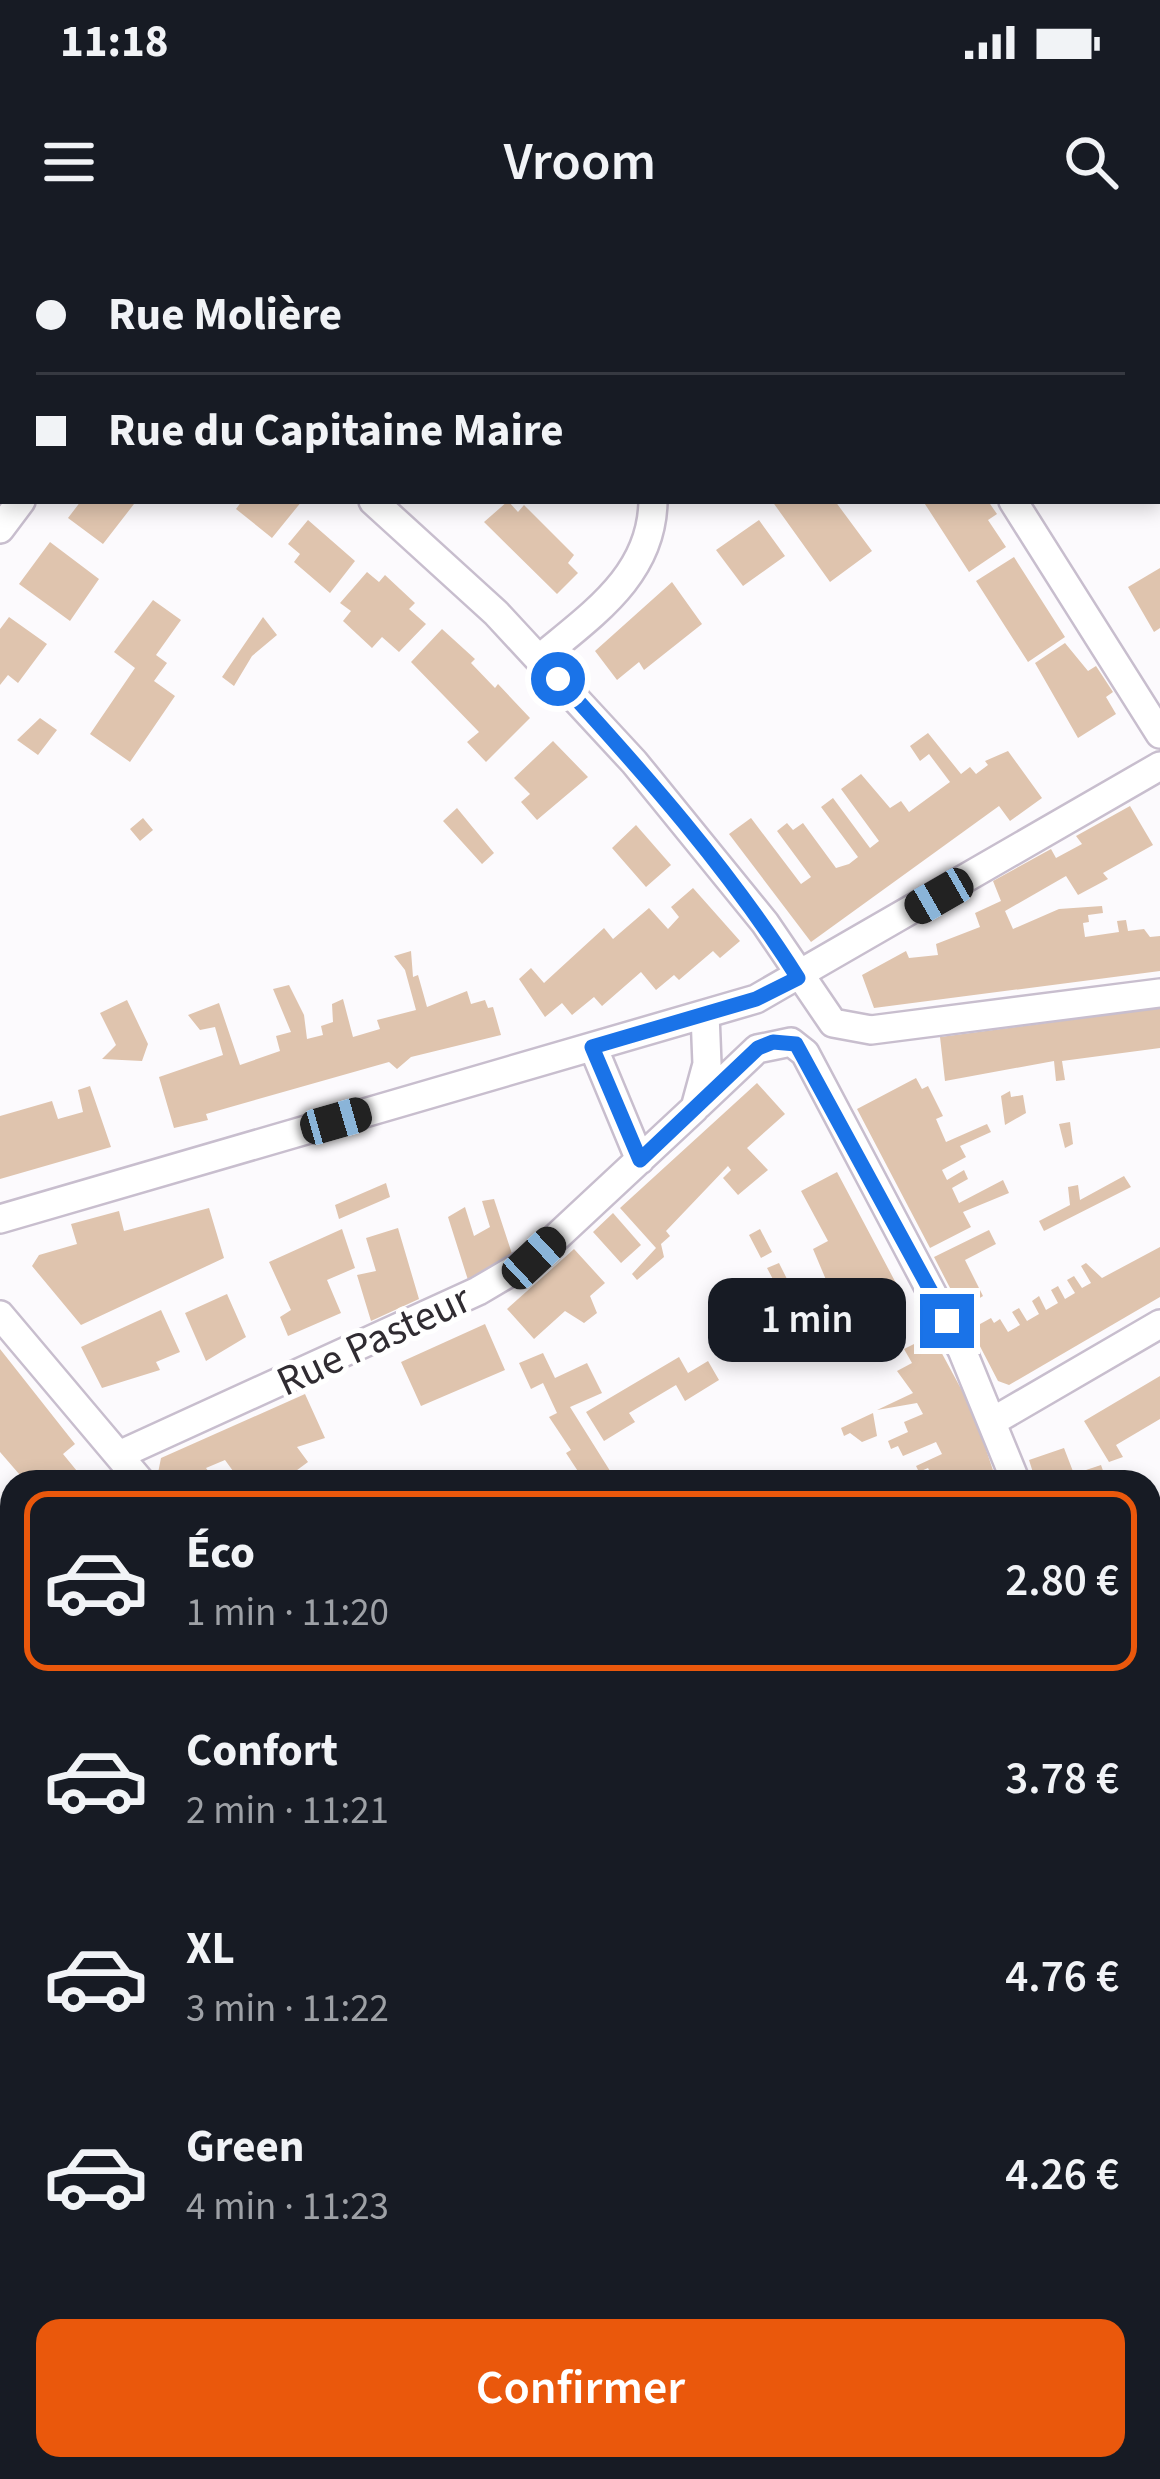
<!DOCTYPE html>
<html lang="fr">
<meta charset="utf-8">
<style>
body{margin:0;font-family:"Source Sans 3",sans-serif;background:#242831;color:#f1f3f6;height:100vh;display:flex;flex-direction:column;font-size:45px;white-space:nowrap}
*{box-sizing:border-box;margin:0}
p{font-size:39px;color:#9ea1a6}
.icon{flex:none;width:66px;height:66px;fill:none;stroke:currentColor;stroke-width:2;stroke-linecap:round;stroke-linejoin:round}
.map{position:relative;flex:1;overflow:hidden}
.sheet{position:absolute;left:0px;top:1230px;width:1161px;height:1011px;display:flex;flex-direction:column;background:#171b24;border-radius:36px 36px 0 0;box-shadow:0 6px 18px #0003}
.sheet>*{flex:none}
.guide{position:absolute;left:0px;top:0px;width:1161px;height:264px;box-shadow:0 6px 18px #0003;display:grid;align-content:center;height:264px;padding:0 36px;background:#171b24}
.end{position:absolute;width:54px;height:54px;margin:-27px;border:15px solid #1a73e8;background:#fff;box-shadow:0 0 0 6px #fff}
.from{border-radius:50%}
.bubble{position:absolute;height:84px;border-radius:24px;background:#171b24;box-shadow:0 6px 18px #0003;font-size:39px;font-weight:600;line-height:84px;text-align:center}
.car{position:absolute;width:36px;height:72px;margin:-36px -18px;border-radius:15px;box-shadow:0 0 9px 3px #0007;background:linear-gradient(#222 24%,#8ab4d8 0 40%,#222 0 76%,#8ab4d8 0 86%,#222 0)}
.guide b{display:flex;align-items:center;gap:42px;height:114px;font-size:45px}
.guide b+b{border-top:3px solid #363941}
.guide i{width:30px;height:30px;background:#f1f3f6}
ul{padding:21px 0 0;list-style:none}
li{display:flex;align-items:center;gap:36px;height:180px;margin:0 24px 18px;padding:0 12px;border:6px solid transparent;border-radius:24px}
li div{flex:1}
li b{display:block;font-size:45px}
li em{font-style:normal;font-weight:600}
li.selected{border-color:#ea580c}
li>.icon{width:108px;height:108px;stroke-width:1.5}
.button{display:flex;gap:24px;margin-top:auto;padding:24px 36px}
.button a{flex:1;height:138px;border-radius:24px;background:#ea580c;color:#fff;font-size:48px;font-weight:600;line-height:138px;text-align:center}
.status{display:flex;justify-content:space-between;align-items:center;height:84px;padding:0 60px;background:#171b24;direction:ltr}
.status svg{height:33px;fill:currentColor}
header{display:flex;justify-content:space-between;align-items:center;height:156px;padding:0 36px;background:#171b24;font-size:54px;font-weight:600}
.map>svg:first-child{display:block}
.education{fill:#f3effc}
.green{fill:#c5d2c0}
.building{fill:#dfc4ae}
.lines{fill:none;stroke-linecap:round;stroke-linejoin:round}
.street-casing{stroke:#c8bece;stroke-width:32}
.path{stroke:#a5a2a6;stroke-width:6;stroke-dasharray:3 9;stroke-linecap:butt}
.street{stroke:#fff;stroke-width:27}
.route{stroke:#1a73e8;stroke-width:15}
.labels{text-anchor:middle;stroke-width:10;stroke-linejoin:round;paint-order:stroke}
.street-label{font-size:42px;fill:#302c32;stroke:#fff}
</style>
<div class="status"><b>11:18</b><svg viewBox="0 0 49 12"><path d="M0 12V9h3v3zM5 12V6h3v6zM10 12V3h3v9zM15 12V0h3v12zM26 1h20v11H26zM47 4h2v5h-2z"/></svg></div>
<header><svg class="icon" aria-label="menu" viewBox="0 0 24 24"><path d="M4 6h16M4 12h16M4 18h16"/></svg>Vroom<svg class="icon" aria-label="search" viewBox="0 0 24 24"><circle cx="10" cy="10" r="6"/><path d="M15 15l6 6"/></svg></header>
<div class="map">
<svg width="1160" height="2239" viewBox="0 0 1160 2239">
<rect width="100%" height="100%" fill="#fcfafd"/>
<path class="education" d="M0,1986L12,2004V2229H158L164,2239H0Z"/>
<path class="green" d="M1160,1329V1518L1149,1489V1332Z"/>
<path class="building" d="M81,261H130L134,264L103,304L68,278Z
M242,261H302L272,298L236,269Z
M508,261L518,272L524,265L574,315L568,323L578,333L557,354L484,282Z
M772,261H835L872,311L830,342Z
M923,261H988L997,274L988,280L1006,307L969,332Z
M308,280L355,321L330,353L294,322L300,314L288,304Z
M759,280L785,316L743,346L716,310Z
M50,302L99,339L70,381L19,344Z
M1014,317L1065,397L1028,422L976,341Z
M1160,328V388L1154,392L1128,347Z
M367,332L379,342L385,335L415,363L409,369L426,384L399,412L382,397L372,408L343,381L351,371L340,363Z
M672,342L702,384L644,430L639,422L617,440L595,411Z
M153,360L181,380L156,415L167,423L154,441L175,456L130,522L90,494L135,428L114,412Z
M9,377L47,404L18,443L8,435L0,445V389Z
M263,377L277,395L252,416L234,446L222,437Z
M442,389L475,419L471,423L495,448L498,444L530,478L486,522L467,502L479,492L411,422Z
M1065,403L1088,431L1096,426L1113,452L1106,457L1116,474L1078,498L1035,423Z
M40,478L57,490L38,515L17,500Z
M928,493L961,534L970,527L976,534L988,525L985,521L1008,511L1042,558L1010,581L999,566L811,702L729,594L751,578L801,644L811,637L777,591L787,583L793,590L803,583L836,628L849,624L858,617L821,567L833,558L870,608L879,601L841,549L861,534L890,568L901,561L909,572L950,542L929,514L920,521L910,506Z
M553,501L588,537L537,580L521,562L530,554L514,538Z
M1130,566L1153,605L1103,633L1108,639L1078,655L1066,636L1005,671L1013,689L1059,669L1102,666L1103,673L1088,675L1089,682L1083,683L1085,697L1119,692L1117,681L1126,680L1128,691L1144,689L1150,697L1160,696V731L874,768L862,735L906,711L909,718L938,715L936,704L980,687L975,673L1001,661L993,641L1051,609L1056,618L1082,604L1076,596Z
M457,568L494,613L482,624L443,581Z
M143,578L153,590L140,601L130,589Z
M636,585L671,625L646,647L612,608Z
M693,648L740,701L720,718L713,711L679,740L674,735L656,750L641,732L602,766L594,757L572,775L562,763L545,777L519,739L531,728L544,743L604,688L613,699L649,668L668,689L679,677L671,667Z
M411,711L413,737L418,735L427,767L467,751L471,764L485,760L488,768L493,767L501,795L411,817L397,829L389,822L206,874L208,880L174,888L159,837L223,815L215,787L200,790L188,775L219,763L240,825L280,811L276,796L291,792L273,749L289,745L304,775L307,799L323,795L321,786L333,782L332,764L343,759L353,797L380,789L377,780L416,770L405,730L394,716Z
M127,760L148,804L142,821L102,819L116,805L100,773Z
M1160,768V808L1062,821L1065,840L1056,841L1054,821L945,841L940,797Z
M916,838L922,849L928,846L943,876L936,879L946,902L987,884L991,892L960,906L966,917L942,930L947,940L964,930L968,939L952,948L959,963L1003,940L1009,953L963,972L971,987L930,1008L857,869Z
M757,843L785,874L747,908L768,930L738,955L723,938L731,930L728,926L666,991L670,996L661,1004L664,1017L637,1040L632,1034L656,1008L620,968Z
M90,846L111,907L0,939V876L52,861L58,879L83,872L78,850Z
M1010,851L1011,857L1023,855L1026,873L1005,885L1001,856Z
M1070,882L1073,904L1065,908L1059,884Z
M837,932L898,1047L864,1063L875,1084L831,1106L823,1090L843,1080L813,1009L828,1001L801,951Z
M1124,936L1131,947L1044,991L1039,981L1070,965L1068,947L1078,945L1080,960Z
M386,943L390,957L339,979L335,965Z
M494,959L513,1017L468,1040L448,977L465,967L474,996L490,987L482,961Z
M209,968L224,1018L81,1085L32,1026L39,1015L77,1004L71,984L119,971L124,991Z
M613,973L641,1005L621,1023L593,992Z
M398,988L419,1059L371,1081L357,1035L376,1031L366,998Z
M342,989L355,1028L327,1040L341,1073L288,1096L280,1077L291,1070L269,1022Z
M760,989L772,1012L761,1018L749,995Z
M989,990L996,1004L965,1020L983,1056L967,1066L970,1071L964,1075L934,1017Z
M1160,1007V1057L1009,1145L998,1141L971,1089L991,1078L994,1083L1000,1079L1008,1092L1020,1085L1012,1072L1019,1068L1027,1081L1039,1074L1032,1061L1039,1056L1046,1070L1058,1063L1051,1050L1058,1046L1065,1059L1075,1053L1067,1040L1074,1036L1082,1048L1091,1043L1081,1026L1086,1023L1102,1038Z
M574,1009L605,1043L590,1056L597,1073L584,1083L565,1071L534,1099L507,1069Z
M779,1023L787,1039L776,1045L767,1028Z
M227,1054L246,1097L206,1121L185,1073Z
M757,1059L783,1104L772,1110L746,1066Z
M161,1070L180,1112L156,1122L160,1130L102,1148L81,1107Z
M485,1084L505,1130L421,1166L401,1122Z
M932,1095L973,1171L997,1242H935L928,1228L919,1232L916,1226L942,1214L936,1202L903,1216L898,1206L891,1209L888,1201L908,1192L904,1182L923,1174L917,1163L877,1170L913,1153L897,1131L912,1123L904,1109Z
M0,1109L75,1204L63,1214L86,1242H26L0,1212Z
M543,1113L555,1138L587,1123L602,1153L570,1167L617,1242H585L566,1213L571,1210L549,1177L557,1173L543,1143L531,1149L519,1123Z
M679,1117L688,1133L708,1121L719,1140L685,1161L676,1145L629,1173L635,1182L604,1201L586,1172Z
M1160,1136V1179L1116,1205L1123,1217L1109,1222L1084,1181Z
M305,1154L325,1198L297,1207L308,1222L289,1236L287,1232L267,1241L263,1234L258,1242H241L225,1220L206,1228L216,1242L157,1238L161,1218Z
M873,1173L877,1196L862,1202L850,1193L844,1196L841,1188Z
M1064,1208L1074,1234L1101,1225L1107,1242H1036L1029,1220Z
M1160,1355V1418L1149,1393V1360Z
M0,1555L12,1573L7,1577L12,1607L0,1616Z
M1160,1657V1716L1154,1718L1149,1668Z
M12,1738V1794L0,1777V1750Z
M1160,1816V1866L1149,1871V1821Z
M12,1970V2004L0,1986V1978Z
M0,2061L12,2079V2123L0,2132Z
M1160,2084V2108L1149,2112V2088Z
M1160,2217V2239H1100L1096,2229H1149V2220Z
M84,2229H158L164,2239H91Z
M302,2229H336L342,2239H308Z
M471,2229H540L542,2239H474Z
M614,2229H660L661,2239H615Z
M968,2229H1040L1044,2239H972Z"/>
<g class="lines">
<g class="street-casing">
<path id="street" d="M23,0L27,3
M600,0V3
M76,3L78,0
M373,261L496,373L634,522L765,683L833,783L871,790L1160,753
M1013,261L1160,494
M0,289L21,261
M539,419C591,375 652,336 653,261
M593,807L640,920
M698,865L757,809L791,802L805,813L962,1110L1016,1242
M0,979L756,759L1160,526
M0,1075L141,1242
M995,1180L1160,1084
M119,1215L478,1051L534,1018L695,868L707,824L705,774
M0,1663L12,1655
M0,1800L12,1819
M281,2229L288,2239
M568,2229L571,2239
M1067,2229L1071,2239"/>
</g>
<path class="path" d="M772,3V0"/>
<use href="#street" class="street"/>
</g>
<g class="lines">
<path class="route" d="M558,439C645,534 729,629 798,738L756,759L592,807L640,920L758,808L773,802L796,804L947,1081"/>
</g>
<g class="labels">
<g class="street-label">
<text transform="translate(373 1099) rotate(-25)" y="15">Rue Pasteur</text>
</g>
</g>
</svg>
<i class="end from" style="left:558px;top:439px"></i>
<i class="end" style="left:947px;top:1081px"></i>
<div class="bubble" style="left:708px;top:1038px;width:198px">1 min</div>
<i class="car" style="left:939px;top:656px;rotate:240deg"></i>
<i class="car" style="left:336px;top:881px;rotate:74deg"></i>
<i class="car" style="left:534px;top:1018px;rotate:47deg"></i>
<div class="guide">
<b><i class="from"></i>Rue Molière</b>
<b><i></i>Rue du Capitaine Maire</b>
</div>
<section class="sheet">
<ul>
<li class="selected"><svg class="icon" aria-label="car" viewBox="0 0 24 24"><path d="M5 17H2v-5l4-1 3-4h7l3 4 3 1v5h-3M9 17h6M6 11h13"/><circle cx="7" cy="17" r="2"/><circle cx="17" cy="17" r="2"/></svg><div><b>Éco</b><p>1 min · 11:20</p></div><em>2.80 €</em></li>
<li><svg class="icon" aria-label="car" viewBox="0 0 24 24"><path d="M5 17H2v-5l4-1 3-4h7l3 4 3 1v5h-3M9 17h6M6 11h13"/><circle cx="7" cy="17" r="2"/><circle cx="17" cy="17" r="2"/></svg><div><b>Confort</b><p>2 min · 11:21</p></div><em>3.78 €</em></li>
<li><svg class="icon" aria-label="car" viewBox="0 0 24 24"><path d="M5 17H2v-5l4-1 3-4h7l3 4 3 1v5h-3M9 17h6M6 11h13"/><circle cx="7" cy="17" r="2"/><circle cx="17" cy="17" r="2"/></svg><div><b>XL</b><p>3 min · 11:22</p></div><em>4.76 €</em></li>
<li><svg class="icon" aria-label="car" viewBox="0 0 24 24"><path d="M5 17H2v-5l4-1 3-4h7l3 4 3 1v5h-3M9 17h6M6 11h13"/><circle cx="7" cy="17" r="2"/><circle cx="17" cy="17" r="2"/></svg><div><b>Green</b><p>4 min · 11:23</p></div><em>4.26 €</em></li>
</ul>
<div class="button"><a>Confirmer</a></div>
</section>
</div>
